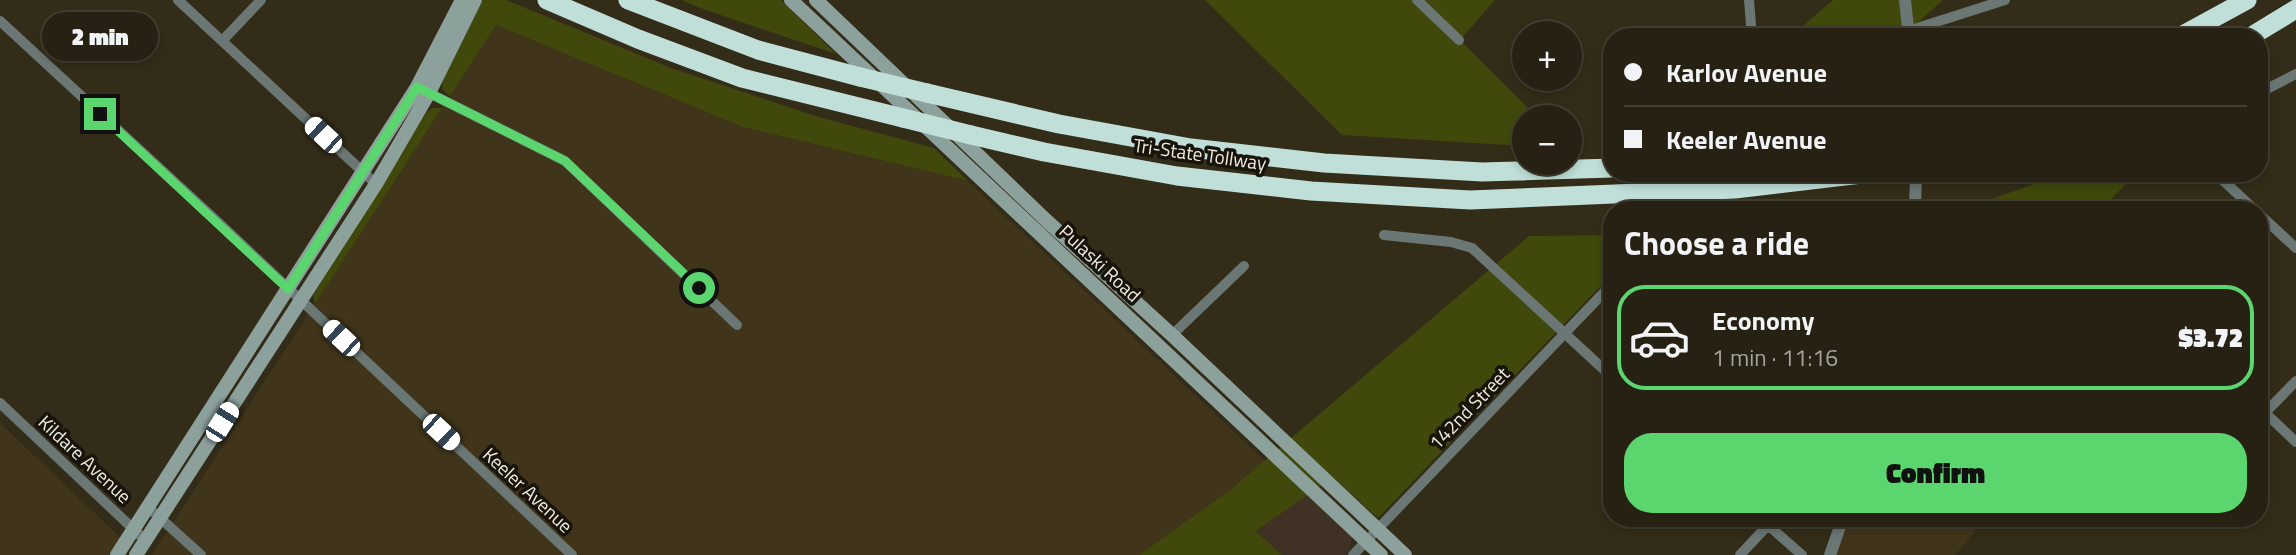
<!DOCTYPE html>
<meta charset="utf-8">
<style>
body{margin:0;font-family:"Titillium Web",sans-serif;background:#2e291b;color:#f1f3f6;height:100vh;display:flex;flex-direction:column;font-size:26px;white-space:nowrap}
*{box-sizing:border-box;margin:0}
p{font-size:23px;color:#a4a39f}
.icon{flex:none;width:38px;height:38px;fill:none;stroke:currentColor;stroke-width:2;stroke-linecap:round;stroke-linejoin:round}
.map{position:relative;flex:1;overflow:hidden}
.details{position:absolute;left:1603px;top:201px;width:665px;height:326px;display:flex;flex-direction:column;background:#262112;border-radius:28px;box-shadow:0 4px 10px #0003,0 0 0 2px #423e32}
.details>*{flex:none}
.banner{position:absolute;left:1603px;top:28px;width:665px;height:154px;border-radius:28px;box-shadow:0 4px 10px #0003,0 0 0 2px #423e32;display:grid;align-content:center;height:154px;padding:0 21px;background:#262112}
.tools{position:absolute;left:1512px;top:21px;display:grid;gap:14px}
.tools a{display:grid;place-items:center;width:70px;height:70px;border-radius:50%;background:#262112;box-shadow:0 4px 10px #0003,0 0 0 2px #423e32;font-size:35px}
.end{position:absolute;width:32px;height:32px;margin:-16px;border:9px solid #5bd56e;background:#111;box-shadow:0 0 0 4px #111}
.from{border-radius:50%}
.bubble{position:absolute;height:49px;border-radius:24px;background:#262112;box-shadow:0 4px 10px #0003,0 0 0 2px #423e32;font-size:23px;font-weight:800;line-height:49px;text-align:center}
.car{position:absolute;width:21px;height:42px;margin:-21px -10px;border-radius:9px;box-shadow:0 0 5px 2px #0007;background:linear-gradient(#fff 24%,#345 0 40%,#fff 0 76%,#345 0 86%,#fff 0)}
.banner b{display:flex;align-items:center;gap:24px;height:66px;font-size:26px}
.banner b+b{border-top:2px solid #423e32}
.banner i{width:18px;height:18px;background:#f1f3f6}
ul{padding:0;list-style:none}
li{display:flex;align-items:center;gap:21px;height:105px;margin:0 14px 10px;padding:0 7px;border:4px solid transparent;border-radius:28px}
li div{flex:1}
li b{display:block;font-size:26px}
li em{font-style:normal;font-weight:800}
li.on{border-color:#5bd56e}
li>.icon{width:63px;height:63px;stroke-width:1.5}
h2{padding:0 21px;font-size:32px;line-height:84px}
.cta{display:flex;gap:14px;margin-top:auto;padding:14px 21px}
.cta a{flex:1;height:80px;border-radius:28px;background:#5bd56e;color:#111;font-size:28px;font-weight:800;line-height:80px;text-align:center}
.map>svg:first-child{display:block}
.commercial{fill:#3f3124}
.built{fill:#40351a}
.green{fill:#40480b}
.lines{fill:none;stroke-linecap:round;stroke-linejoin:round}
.minor{stroke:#6a7774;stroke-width:10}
.tertiary{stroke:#6a7774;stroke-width:12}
.secondary{stroke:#8da19c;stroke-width:14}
.motorway{stroke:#c0dfd8;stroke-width:19}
.motorway-bridge{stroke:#c0dfd8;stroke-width:19}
.route{stroke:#5bd56e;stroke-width:9}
.labels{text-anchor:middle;stroke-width:7;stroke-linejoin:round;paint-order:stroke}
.street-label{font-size:19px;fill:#efeadd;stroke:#18140c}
</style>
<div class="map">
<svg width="2296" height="555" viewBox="0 0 2296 555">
<rect width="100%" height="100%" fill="#332c18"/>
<path class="commercial" d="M1308,494L1352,537L1349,551L1346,555H1282L1256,531Z"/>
<path class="built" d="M496,25L743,127L968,181L1265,461L1230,490L1139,555H152Z
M0,423L121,538L110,555H0Z
M1847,518H1987L1955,555H1834Z"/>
<path class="green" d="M483,0H506L671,68L819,117L934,148L968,181L743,127L496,25L450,96C440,90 441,86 444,75Z
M681,0H781L836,54L700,8Z
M1205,0H1495L1460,40L1537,117H1524V146L1342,135Z
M1833,0H1943L1909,31V37H1790Z
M433,108H442L315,304L313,296L318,287L426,113Z
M2066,173H2137L2100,210H1960Z
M1612,235V274L1378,518L1333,477L1256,531L1282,555H1139L1230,490L1529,236Z"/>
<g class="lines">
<path class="minor" d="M178,0L376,184
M1417,0L1459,40
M1749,0L1752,37
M0,21L221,225L572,555
M1908,31L2005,0
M222,41L261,0
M423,90L565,161L737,325
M2259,93L2296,74
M2215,173L2255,210
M2259,214L2296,248
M1384,235L1451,242L1472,248L1612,377
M1172,335L1244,266
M0,403L145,540
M2259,407L2296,442
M2259,419L2296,381
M148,507L201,555
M1760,518L1802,555
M1353,555L1611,285
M1740,555L1768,525"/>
<path class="tertiary" d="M1905,0L1909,37
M1915,210L1916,173
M1830,555L1843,518"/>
<path class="secondary" d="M791,0L1381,555
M816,0L1048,222L1172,335L1405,555
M117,555L417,87L462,0
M136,555L376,184L429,93L475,0"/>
<path class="motorway" d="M547,0L638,39L742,78L903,118
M628,0L758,50L860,77
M2179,37L2247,0
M2250,37L2296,9
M927,93L1059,124L1191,148L1324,163L1482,172L1612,168
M971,135L1044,152L1177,176L1311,191L1470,200L1735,189L1870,173"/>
<path class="motorway-bridge" d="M860,77L927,93
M903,118L971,135"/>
</g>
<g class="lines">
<path class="route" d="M100,114L288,289L417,87L565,161L699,288"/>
</g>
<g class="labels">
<g class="street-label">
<text transform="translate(1200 154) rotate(8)" y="7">Tri-State Tollway</text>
<text transform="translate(1100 263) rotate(43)" y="7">Pulaski Road</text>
<text transform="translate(1469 408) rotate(-46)" y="7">142nd Street</text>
<text transform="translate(85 459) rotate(43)" y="7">Kildare Avenue</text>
<text transform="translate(528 490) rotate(43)" y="7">Keeler Avenue</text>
</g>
</g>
</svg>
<div class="tools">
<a>+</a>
<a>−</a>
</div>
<i class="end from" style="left:699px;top:288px"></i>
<i class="end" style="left:100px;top:114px"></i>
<div class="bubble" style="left:42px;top:12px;width:116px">2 min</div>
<i class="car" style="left:323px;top:135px;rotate:313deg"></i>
<i class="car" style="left:341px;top:338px;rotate:313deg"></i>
<i class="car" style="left:222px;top:422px;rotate:32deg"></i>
<i class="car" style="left:441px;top:432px;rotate:133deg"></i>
<div class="banner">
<b><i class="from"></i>Karlov Avenue</b>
<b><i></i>Keeler Avenue</b>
</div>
<section class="details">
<h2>Choose a ride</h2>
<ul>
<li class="on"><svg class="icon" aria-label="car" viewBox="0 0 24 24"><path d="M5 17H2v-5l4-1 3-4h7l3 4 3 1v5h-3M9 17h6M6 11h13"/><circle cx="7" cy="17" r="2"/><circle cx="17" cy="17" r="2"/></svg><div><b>Economy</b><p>1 min · 11:16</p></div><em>$3.72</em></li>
</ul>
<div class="cta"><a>Confirm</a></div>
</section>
</div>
